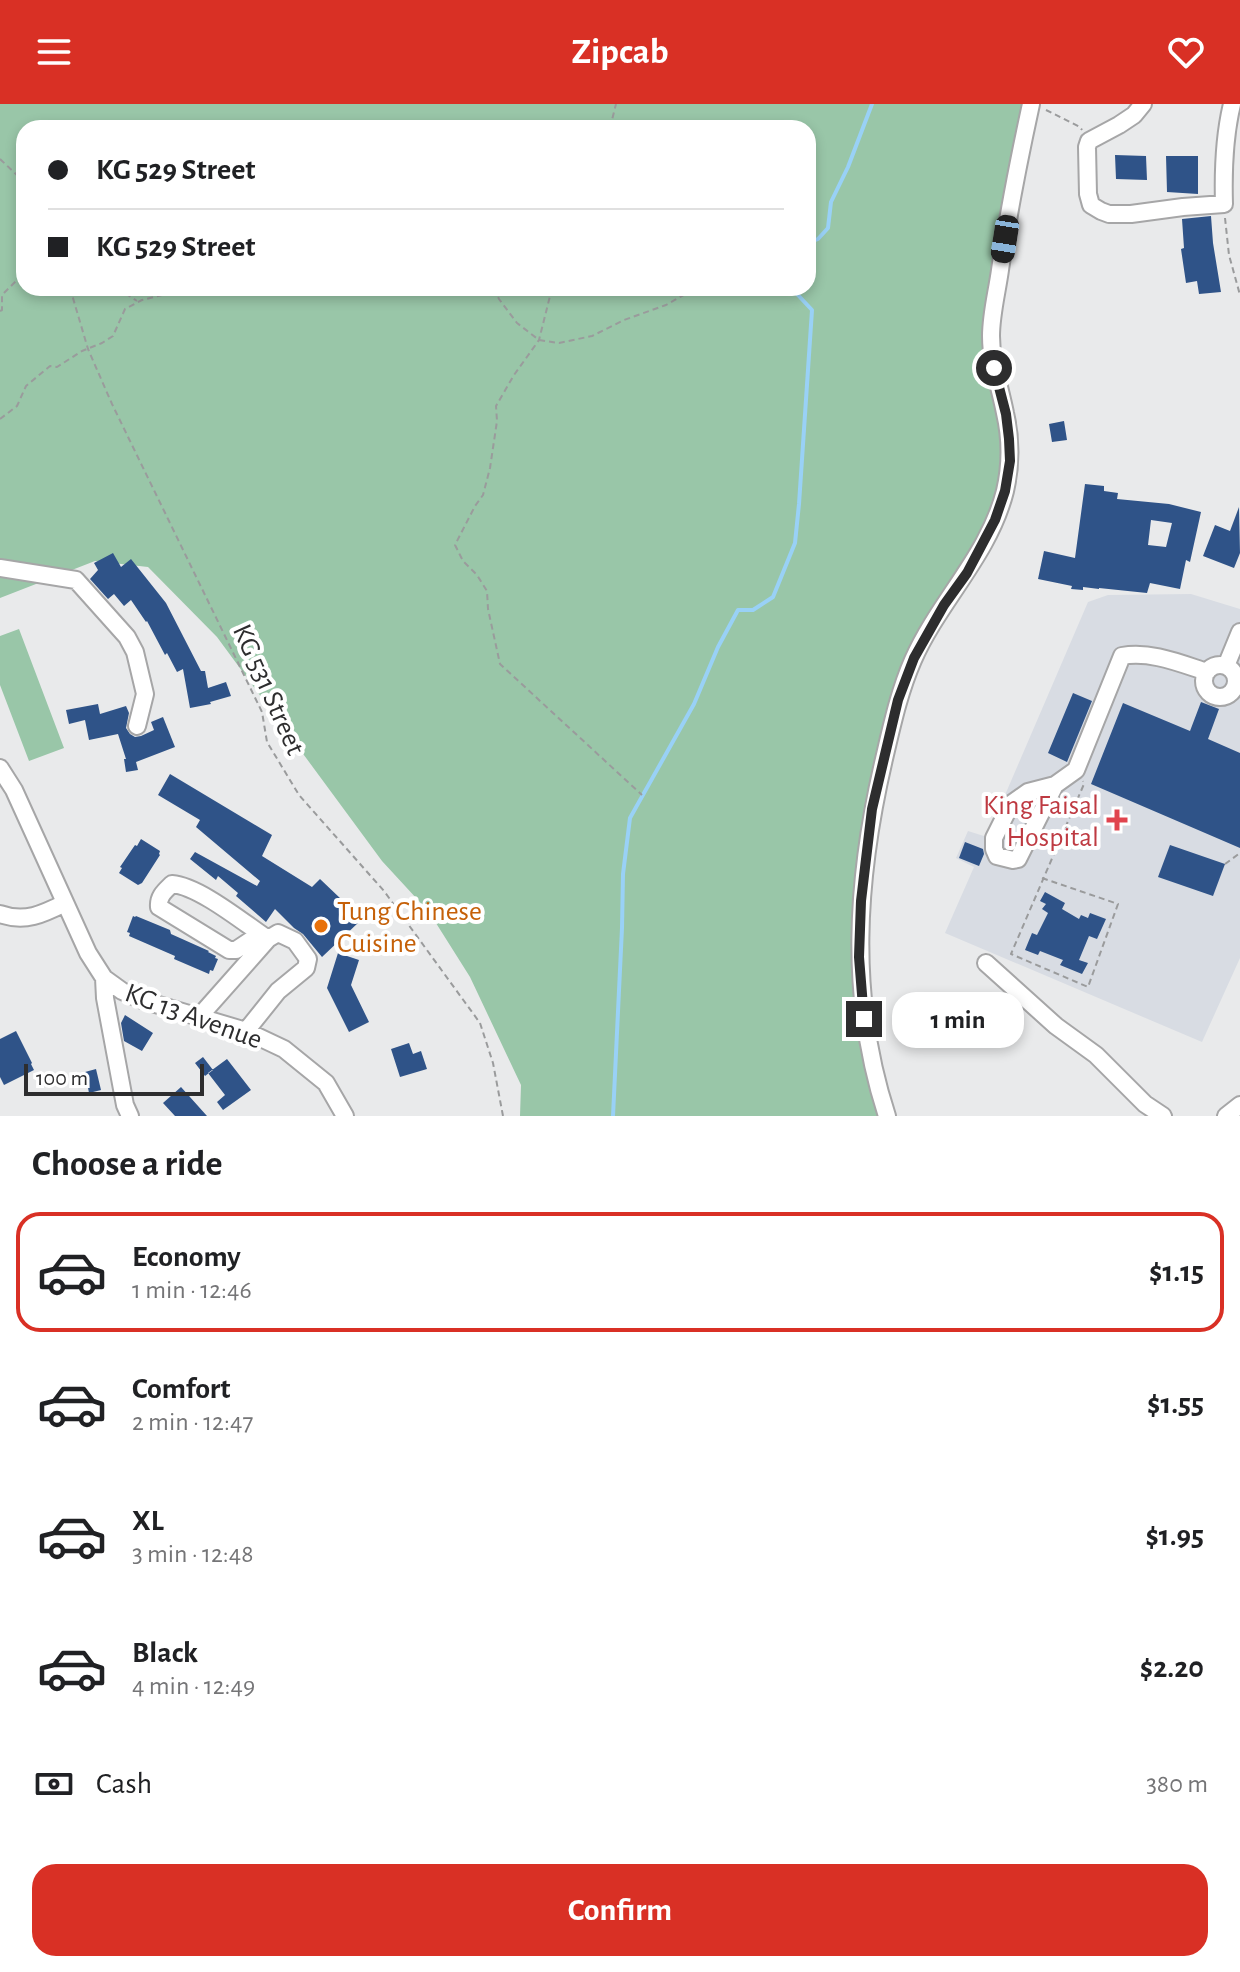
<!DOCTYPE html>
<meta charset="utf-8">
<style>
body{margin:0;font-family:"Alegreya Sans",sans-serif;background:#f2f2f2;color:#202124;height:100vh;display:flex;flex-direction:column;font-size:30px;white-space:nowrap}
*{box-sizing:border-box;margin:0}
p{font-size:26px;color:#757577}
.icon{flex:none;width:44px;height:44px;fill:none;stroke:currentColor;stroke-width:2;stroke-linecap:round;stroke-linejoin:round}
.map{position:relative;height:1012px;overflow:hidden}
.sheet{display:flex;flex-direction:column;background:#fff;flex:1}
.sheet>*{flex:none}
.top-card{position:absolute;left:16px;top:16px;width:800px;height:176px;border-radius:24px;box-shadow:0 4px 12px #0003;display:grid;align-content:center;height:176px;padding:0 32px;background:#fff}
.scale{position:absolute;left:24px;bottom:20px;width:180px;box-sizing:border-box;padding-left:8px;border:4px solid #2d2d2e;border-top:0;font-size:22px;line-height:28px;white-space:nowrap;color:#2d2d2e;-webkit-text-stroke:6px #fff;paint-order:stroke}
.end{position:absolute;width:36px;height:36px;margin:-18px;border:10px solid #2d2d2e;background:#fff;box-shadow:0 0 0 4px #fff}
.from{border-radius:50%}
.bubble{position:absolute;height:56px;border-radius:24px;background:#fff;box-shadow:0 4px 12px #0003;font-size:26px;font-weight:600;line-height:56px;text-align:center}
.car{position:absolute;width:24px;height:48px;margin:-24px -12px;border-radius:10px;box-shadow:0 0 6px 2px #0007;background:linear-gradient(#222 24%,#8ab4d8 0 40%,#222 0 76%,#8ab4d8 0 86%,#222 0)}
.top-card b{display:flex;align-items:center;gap:28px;height:76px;font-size:30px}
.top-card b+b{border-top:2px solid #e0e0e0}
.top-card i{width:20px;height:20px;background:#202124}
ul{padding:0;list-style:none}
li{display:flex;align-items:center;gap:24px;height:120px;margin:0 16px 12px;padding:0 16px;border:4px solid transparent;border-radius:24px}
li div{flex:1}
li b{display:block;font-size:30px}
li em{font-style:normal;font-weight:600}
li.current{border-color:#d93025}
li>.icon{width:72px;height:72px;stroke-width:1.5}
h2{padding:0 32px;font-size:36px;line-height:96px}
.pay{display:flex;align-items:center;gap:20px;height:88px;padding:0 32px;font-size:30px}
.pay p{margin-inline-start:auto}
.action{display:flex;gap:16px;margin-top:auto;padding:16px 32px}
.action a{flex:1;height:92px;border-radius:24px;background:#d93025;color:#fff;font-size:32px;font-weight:600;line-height:92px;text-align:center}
header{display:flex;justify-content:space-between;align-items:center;height:104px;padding:0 32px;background:#d93025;color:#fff;font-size:36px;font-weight:600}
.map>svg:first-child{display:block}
.built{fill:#d8dce3}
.green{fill:#99c6a8;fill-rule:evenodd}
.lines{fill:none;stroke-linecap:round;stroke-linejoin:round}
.stream{stroke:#99d1f6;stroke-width:4}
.building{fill:#2f5388;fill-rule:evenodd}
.minor-casing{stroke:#a6a6a7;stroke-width:20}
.path{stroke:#9a9b9c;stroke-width:2;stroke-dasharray:6 4;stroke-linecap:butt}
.minor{stroke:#fff;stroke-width:16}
.route{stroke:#2d2d2e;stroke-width:10}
.health-dot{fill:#e0444e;stroke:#fff;stroke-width:3}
.food-dot{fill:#e8710a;stroke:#fff;stroke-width:3}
.labels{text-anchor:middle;stroke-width:8;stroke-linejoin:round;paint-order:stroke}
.street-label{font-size:28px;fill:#2d2d2e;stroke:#fff}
.health-label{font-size:28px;fill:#be3a42;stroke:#fff;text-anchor:end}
.food-label{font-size:28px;fill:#c56008;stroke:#fff;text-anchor:start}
</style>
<header><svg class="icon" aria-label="menu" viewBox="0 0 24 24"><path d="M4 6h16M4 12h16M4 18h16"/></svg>Zipcab<svg class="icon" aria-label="heart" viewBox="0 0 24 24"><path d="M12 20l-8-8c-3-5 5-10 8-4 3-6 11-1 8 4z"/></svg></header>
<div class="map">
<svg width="1240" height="1012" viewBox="0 0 1240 1012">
<rect width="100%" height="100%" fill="#e9eaeb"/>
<path class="built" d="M1191,490L1240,505V854L1202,938L945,829L974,763L956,754L968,727L987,733L1088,498L1108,491Z"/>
<path class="green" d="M0,0H1034L997,225L1006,366L984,433L918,554L889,626L855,818L881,1012H520L521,981L470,873L429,808L382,757L217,533L148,463L95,457L0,494ZM24,24H808V184H24Z
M19,525L64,644L29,657L0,581V532Z"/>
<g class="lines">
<path class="stream" d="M808,139L818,135L828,124L831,98L848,63L872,0
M613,1012L622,824L623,770L630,714L694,600L718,543L738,506H753L773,493L795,439L799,400L812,206L797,190V184"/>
</g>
<path class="building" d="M1115,51L1146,52L1147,76L1116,75Z
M1166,52H1198V90L1167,88Z
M1211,112L1213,139L1221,188L1199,190L1197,177L1186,179L1181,145L1184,144L1182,115Z
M1064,317L1067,336L1052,338L1049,320Z
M1085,380L1104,382V387L1118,389L1117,395L1169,400L1201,408L1190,458L1186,456L1180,485L1150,479L1147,489L1099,484V485L1083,483V486L1071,485L1072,482L1038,475L1044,447L1075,454ZM1151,416L1172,419L1166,443L1148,441Z
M1239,403L1240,449L1234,464L1203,452L1215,421L1230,427Z
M113,449L121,463L131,455L166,499L201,567H205L208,584L226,578L231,592L210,598L211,600L190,604L183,565L177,568L167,549L165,551L147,517L146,518L131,496L124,502L114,490L108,495L90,475L98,466L94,459Z
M1073,589L1092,597L1067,658L1048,649Z
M1201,598L1219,605L1208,635L1240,649V744L1091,680L1123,599L1190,627Z
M98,600L100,610L126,602L129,609L126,624L130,630L135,633L141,632L154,626L151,618L163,613L175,643L136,658L138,666L126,668L124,655H126L118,630L89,636L85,616L69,620L66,606Z
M170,670L272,731L262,752L312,783L320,775L341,795L339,797L359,818L322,853L303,830L294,824L275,805L266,818L236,792L238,789L218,772L216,776L190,755L195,748L257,782L260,777L196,723L200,716L158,691Z
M141,735L160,747L159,750L160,751L142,779L138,781L119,769L122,764L120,763L135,741L137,742Z
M965,738L983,745L984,750L979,762L959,754Z
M1170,741L1225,760L1213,792L1158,773Z
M1045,788L1065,799L1062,805L1079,815L1081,811L1088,814L1090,809L1106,815L1097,835L1089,832L1079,856L1088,859L1082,870L1060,861L1063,856L1040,847L1038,851L1025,846L1032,829L1037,831L1048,809L1042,805L1046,800L1040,797Z
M133,812L135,813L136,812L170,826L171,830L209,847L208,848L216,852L215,854L218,855L213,867L210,866L209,870L174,855L175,852L129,832L130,829L127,828Z
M338,849L359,856L351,881L369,918L349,928L327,884Z
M125,911L153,929L142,947L124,937L121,919Z
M16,927L32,959L31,960L34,966L4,981L0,973V935Z
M409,939L413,950L421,947L427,965L400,973L391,945Z
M203,953L213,966L205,972L195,959Z
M227,955L251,986L223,1006L217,998L225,991L208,969Z
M96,965L101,986L89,989L85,968Z
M181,983L207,1012H175L163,999Z"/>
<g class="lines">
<g class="minor-casing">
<path id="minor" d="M1143,0L1134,11L1119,21L1089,37L1087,43L1088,90L1091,101L1101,107L1109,110H1131L1183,103L1224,100C1223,66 1224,33 1232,0
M0,464L76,476L127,533L135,548L145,590L137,622
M1204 577a16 16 0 1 1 32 0a16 16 0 1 1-32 0Z
M1226,562L1240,528
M0,664L14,686L88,849L104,874L122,887L142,896L246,927L284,945L326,979L345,1012
M1055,681L1018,755L1013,756L997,752L994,745V734L1011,700L1028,688L1055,681L1076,666L1122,552C1151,547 1179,559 1207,568
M0,810C25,819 43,810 65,799
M260,830L236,846H229L159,803C158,792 165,787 172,780C199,782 244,819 268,835
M986,859L1056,922L1096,951L1145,1000L1163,1012
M104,874L105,894L125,1001L130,1012
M199,913L268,835L278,829L295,837L308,855L306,864L278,887L246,927
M887,1012C848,893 856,775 884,655C892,621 899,588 913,556C939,497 989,451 1005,387C1011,361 1011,335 1005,309C1000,283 991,259 991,232C991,210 997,188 1000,166C1008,111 1019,55 1031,0
M1226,1012L1240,1001"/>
</g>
<path class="path" d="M1046,6L1080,23L1082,26
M610,24L616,0
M0,55L20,74L24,81
M1225,114L1229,151L1240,191
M70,184L88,245L112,300L262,608L267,638L299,691L384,787L480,919L493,959L503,1012
M117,184L137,197
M494,184L499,195L517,219L539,236L559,239L592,232L624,216L666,201L696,184
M552,184L539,236L514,271L496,302L497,317L490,364L483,391L475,402L455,441L463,457L477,471L487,487L488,505L500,560L642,691
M0,207L2,206V191L19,174L24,172
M0,315L17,302L26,282L50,262L57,263L82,247L102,239L113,232L125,205L142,196L162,191L166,186L177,184
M1225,760L1240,749
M1042,774L1118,800L1088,883L1011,850L1084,680L1083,677"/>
<use href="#minor" class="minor"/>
</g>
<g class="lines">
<path class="route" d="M864,915L859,853L861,797L872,705L898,596L914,554L944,501L967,469L995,416L1005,387L1010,357L1009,335L1006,310L994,264"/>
</g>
<path class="health-dot" d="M1113 704h8v8h8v8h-8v8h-8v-8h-8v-8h8z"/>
<circle class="food-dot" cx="321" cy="822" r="8"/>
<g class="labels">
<g class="street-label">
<text transform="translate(270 585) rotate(66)" y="10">KG 531 Street</text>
<text transform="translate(194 911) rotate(20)" y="10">KG 13 Avenue</text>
</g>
<g class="health-label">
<text x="1099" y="710">King Faisal<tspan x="1099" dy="32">Hospital</tspan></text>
</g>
<g class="food-label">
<text x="337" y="816">Tung Chinese<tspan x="337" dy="32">Cuisine</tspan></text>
</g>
</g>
</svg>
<div class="scale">100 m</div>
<i class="end from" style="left:994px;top:264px"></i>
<i class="end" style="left:864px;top:915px"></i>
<div class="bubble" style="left:892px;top:888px;width:132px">1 min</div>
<i class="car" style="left:1005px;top:135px;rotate:189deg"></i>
<div class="top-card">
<b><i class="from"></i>KG 529 Street</b>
<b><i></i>KG 529 Street</b>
</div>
</div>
<section class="sheet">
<h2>Choose a ride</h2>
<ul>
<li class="current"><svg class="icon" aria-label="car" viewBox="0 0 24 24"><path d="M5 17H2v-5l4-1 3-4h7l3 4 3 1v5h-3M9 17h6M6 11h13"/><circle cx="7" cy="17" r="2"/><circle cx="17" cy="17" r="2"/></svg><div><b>Economy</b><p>1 min · 12:46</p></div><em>$1.15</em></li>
<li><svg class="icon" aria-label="car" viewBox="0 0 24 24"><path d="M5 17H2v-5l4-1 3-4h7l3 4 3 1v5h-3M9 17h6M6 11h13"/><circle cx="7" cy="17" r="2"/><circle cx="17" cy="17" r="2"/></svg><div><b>Comfort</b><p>2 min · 12:47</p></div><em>$1.55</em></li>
<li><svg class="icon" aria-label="car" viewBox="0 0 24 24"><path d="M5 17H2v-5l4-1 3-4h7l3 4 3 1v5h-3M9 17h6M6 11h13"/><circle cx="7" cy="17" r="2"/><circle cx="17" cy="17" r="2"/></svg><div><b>XL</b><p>3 min · 12:48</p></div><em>$1.95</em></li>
<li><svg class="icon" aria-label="car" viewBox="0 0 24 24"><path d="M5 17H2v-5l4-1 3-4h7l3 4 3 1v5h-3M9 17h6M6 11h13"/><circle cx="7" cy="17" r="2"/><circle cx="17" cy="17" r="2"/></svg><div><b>Black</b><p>4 min · 12:49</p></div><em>$2.20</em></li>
</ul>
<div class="pay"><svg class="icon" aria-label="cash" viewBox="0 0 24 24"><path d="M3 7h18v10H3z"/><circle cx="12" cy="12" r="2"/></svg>Cash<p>380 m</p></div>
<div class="action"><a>Confirm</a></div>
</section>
